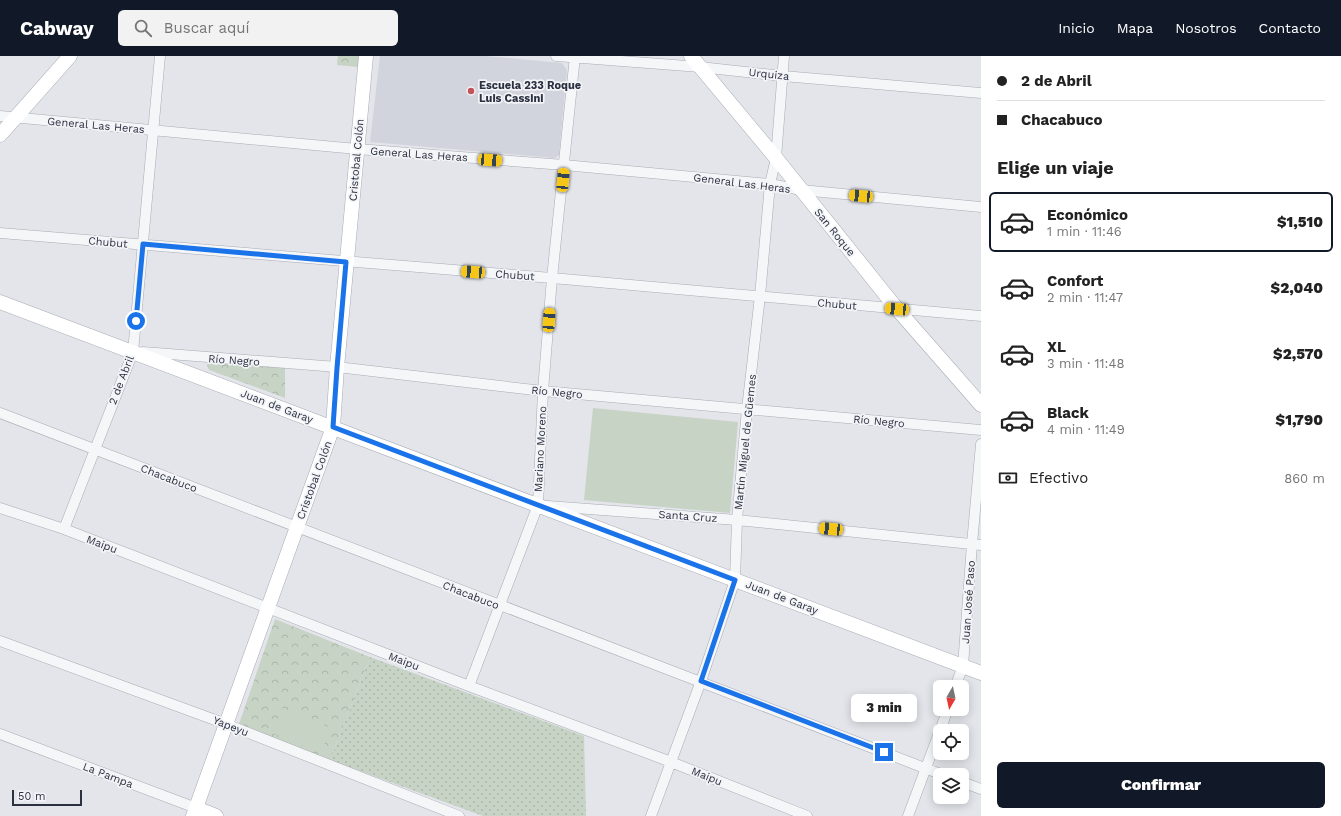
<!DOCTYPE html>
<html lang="es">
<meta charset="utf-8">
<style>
body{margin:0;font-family:"Work Sans",sans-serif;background:#f2f2f2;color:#222;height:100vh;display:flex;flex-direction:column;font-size:15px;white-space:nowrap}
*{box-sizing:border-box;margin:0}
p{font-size:13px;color:#767676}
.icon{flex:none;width:22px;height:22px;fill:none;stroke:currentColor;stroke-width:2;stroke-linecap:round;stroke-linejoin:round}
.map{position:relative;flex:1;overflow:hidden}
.sheet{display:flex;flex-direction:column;background:#fff;width:360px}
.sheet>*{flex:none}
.top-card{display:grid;align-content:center;height:88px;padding:0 16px;background:#fff}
.needle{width:26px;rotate:189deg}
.controls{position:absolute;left:933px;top:624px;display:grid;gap:8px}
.controls a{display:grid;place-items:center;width:36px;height:36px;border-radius:6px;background:#fff;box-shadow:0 2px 10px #0003;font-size:20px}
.scale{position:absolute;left:12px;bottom:10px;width:70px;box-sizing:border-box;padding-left:4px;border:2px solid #2c3141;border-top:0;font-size:11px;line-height:14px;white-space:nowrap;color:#2c3141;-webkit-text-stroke:3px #f2f4f7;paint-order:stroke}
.end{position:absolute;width:18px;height:18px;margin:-9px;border:5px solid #1a73e8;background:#fff;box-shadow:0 0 0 2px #fff}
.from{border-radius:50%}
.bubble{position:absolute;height:28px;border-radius:6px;background:#fff;box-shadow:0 2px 10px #0003;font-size:13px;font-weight:800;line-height:28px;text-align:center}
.car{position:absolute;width:12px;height:24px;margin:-12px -6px;border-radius:5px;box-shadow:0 0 3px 1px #0007;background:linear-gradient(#f5c518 24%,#345 0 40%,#f5c518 0 76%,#345 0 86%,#f5c518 0)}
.top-card b{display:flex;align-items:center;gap:14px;height:38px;font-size:15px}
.top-card b+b{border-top:1px solid #e0e0e0}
.top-card i{width:10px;height:10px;background:#222}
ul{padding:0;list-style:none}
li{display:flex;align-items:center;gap:12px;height:60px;margin:0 8px 6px;padding:0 8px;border:2px solid transparent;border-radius:6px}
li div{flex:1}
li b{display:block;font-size:15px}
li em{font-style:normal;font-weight:800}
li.on{border-color:#111827}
li>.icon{width:36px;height:36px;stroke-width:1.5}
h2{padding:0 16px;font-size:18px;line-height:48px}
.pay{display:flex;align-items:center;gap:10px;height:44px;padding:0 16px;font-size:15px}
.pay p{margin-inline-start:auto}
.action{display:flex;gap:8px;margin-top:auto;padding:8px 16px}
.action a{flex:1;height:46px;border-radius:6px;background:#111827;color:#fff;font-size:16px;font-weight:800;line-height:46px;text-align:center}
header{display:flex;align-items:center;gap:24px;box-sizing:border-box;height:56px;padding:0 20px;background:#111827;color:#fff}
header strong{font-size:19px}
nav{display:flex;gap:22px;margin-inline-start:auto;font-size:14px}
.search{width:280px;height:36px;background:#f2f2f2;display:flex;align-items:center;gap:10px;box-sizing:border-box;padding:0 14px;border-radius:6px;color:#767676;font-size:15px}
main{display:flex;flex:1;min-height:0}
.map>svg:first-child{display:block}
.built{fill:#d1d4dc}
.grass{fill:url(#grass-dots)}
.park{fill:url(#park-crowns)}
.pitch{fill:#c7d3c5}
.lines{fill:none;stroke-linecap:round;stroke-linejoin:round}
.street-casing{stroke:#a8abb4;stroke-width:11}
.secondary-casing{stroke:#a8abb4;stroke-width:15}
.street{stroke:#f5f6f8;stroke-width:10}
.secondary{stroke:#fff;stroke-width:14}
.route{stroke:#1a73e8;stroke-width:5}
.poi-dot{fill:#c45258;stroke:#f2f4f7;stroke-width:1.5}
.labels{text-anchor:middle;stroke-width:3.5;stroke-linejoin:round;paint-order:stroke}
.street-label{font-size:11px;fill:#2c3141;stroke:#f2f4f7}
.poi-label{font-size:11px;font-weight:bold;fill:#2c3141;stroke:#f2f4f7;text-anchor:start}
</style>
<header>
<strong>Cabway</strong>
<div class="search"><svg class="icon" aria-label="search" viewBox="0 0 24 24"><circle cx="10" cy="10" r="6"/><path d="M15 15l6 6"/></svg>Buscar aquí</div>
<nav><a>Inicio</a><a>Mapa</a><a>Nosotros</a><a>Contacto</a></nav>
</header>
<main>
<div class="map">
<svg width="981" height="760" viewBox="0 0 981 760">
<defs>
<pattern id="grass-dots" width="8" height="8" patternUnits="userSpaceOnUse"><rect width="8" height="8" fill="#c7d3c5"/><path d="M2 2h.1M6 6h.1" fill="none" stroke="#abb6aa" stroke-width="1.8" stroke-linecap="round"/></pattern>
<pattern id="park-crowns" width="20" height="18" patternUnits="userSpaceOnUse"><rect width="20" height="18" fill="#c7d3c5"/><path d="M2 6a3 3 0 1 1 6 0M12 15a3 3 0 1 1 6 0" fill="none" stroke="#abb6aa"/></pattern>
</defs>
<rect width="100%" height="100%" fill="#e3e5ea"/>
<path class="built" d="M380,0H485L562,7L567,14L559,99L555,102L370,86Z"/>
<path class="grass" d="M370,601L584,680L586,760H483L330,704Z"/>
<path class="park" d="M338,0H360L359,11L337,9Z
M209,306L285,312V342L209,314L207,309Z
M275,563L370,601L330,704L239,668Z"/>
<path class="pitch" d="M593,352L738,366L730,457L584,444Z
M282,652L331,672L321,697L272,677Z"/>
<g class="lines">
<g class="street-casing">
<path id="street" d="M556,0L700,11L783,20L981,37
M0,60L357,93L564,109L770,128L801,134L981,151
M0,177L552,222L981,260
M143,296L337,311L543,335L981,374
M0,357L943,719
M548,450L737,464L981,489
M0,452L64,473L469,630L671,706L807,760
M64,473L133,296L160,0
M0,585L226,668L459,760
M469,630L538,449L543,335L552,222L575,0
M955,631L963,610L972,488L981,388
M0,678L196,752
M962,726L981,733
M651,760L701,625L735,524L737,464L747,353L760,240L770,128L776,102L784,0
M908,760L948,653"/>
</g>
<g class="secondary-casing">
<path id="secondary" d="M691,0L776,102L897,253L981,349
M0,79L70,0
M0,246L981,617
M196,752L216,760
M193,760L333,371L337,311L366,0"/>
</g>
<use href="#street" class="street"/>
<use href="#secondary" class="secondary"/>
</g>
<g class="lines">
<path class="route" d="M136,265L143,188L346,206L337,312L333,371L735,524L701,625L884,696"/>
</g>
<circle class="poi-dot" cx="471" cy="35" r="4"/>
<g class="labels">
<g class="street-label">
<text transform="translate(769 18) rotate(6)" y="4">Urquiza</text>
<text transform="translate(96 69) rotate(5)" y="4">General Las Heras</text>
<text transform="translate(419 98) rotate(4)" y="4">General Las Heras</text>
<text transform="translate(356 104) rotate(-85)" y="4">Cristobal Colón</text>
<text transform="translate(742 127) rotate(7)" y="4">General Las Heras</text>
<text transform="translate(835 176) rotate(51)" y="4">San Roque</text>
<text transform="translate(108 186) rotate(5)" y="4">Chubut</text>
<text transform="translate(515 219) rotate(4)" y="4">Chubut</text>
<text transform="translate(837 248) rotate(5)" y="4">Chubut</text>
<text transform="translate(234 304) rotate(4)" y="4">Río Negro</text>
<text transform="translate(121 324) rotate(-69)" y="4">2 de Abril</text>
<text transform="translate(557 336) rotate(5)" y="4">Río Negro</text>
<text transform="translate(277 350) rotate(21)" y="4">Juan de Garay</text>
<text transform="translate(879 365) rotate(5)" y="4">Río Negro</text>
<text transform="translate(745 386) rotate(-84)" y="4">Martín Miguel de Güemes</text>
<text transform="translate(540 393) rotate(-87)" y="4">Mariano Moreno</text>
<text transform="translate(169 422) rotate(21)" y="4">Chacabuco</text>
<text transform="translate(314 424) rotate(-70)" y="4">Cristobal Colón</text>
<text transform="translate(688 460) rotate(4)" y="4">Santa Cruz</text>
<text transform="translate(102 488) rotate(21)" y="4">Maipu</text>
<text transform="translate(471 539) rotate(21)" y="4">Chacabuco</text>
<text transform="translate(782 541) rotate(21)" y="4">Juan de Garay</text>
<text transform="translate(968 546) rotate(-86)" y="4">Juan José Paso</text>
<text transform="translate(404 605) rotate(21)" y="4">Maipu</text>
<text transform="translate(231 670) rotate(21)" y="4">Yapeyu</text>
<text transform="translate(108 719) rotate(21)" y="4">La Pampa</text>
<text transform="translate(707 720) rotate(22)" y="4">Maipu</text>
</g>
<g class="poi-label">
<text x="479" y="33">Escuela 233 Roque<tspan x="479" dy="13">Luis Cassini</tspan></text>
</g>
</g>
</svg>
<div class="controls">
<a><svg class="needle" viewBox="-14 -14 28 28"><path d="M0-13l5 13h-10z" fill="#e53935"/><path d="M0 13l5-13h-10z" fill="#767676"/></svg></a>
<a><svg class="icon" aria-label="locate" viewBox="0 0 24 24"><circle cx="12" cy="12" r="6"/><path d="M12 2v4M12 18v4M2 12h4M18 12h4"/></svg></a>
<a><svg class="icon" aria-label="layers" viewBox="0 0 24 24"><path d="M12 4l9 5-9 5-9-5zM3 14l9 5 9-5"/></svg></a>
</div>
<div class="scale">50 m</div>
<i class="end from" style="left:136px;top:265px"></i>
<i class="end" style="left:884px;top:696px"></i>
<div class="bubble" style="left:851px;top:638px;width:66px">3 min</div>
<i class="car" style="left:490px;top:104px;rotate:94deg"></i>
<i class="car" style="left:563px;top:124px;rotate:6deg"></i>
<i class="car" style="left:861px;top:140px;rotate:275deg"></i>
<i class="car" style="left:473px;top:216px;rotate:274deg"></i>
<i class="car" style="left:897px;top:253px;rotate:275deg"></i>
<i class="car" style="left:549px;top:264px;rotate:4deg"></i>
<i class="car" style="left:831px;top:473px;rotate:276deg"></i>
</div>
<section class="sheet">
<div class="top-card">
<b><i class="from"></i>2 de Abril</b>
<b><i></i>Chacabuco</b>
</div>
<h2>Elige un viaje</h2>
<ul>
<li class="on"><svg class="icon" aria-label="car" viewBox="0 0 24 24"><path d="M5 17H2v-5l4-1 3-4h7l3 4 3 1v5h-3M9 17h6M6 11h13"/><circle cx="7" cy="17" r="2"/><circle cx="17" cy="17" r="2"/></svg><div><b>Económico</b><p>1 min · 11:46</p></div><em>$1,510</em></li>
<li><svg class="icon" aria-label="car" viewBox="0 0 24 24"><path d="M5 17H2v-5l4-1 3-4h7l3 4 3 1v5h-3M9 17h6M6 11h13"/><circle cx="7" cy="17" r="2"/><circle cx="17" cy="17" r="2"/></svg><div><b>Confort</b><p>2 min · 11:47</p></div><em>$2,040</em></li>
<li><svg class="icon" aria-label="car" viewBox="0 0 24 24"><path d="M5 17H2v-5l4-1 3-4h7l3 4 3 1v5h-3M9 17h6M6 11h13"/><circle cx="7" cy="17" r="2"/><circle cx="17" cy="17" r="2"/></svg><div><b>XL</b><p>3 min · 11:48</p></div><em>$2,570</em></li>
<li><svg class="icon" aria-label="car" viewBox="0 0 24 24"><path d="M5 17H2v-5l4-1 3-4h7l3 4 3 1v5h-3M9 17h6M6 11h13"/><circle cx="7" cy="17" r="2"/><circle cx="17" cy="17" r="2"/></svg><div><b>Black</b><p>4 min · 11:49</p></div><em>$1,790</em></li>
</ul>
<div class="pay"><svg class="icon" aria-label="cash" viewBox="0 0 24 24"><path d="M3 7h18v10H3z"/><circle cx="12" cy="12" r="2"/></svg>Efectivo<p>860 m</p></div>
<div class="action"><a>Confirmar</a></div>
</section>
</main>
